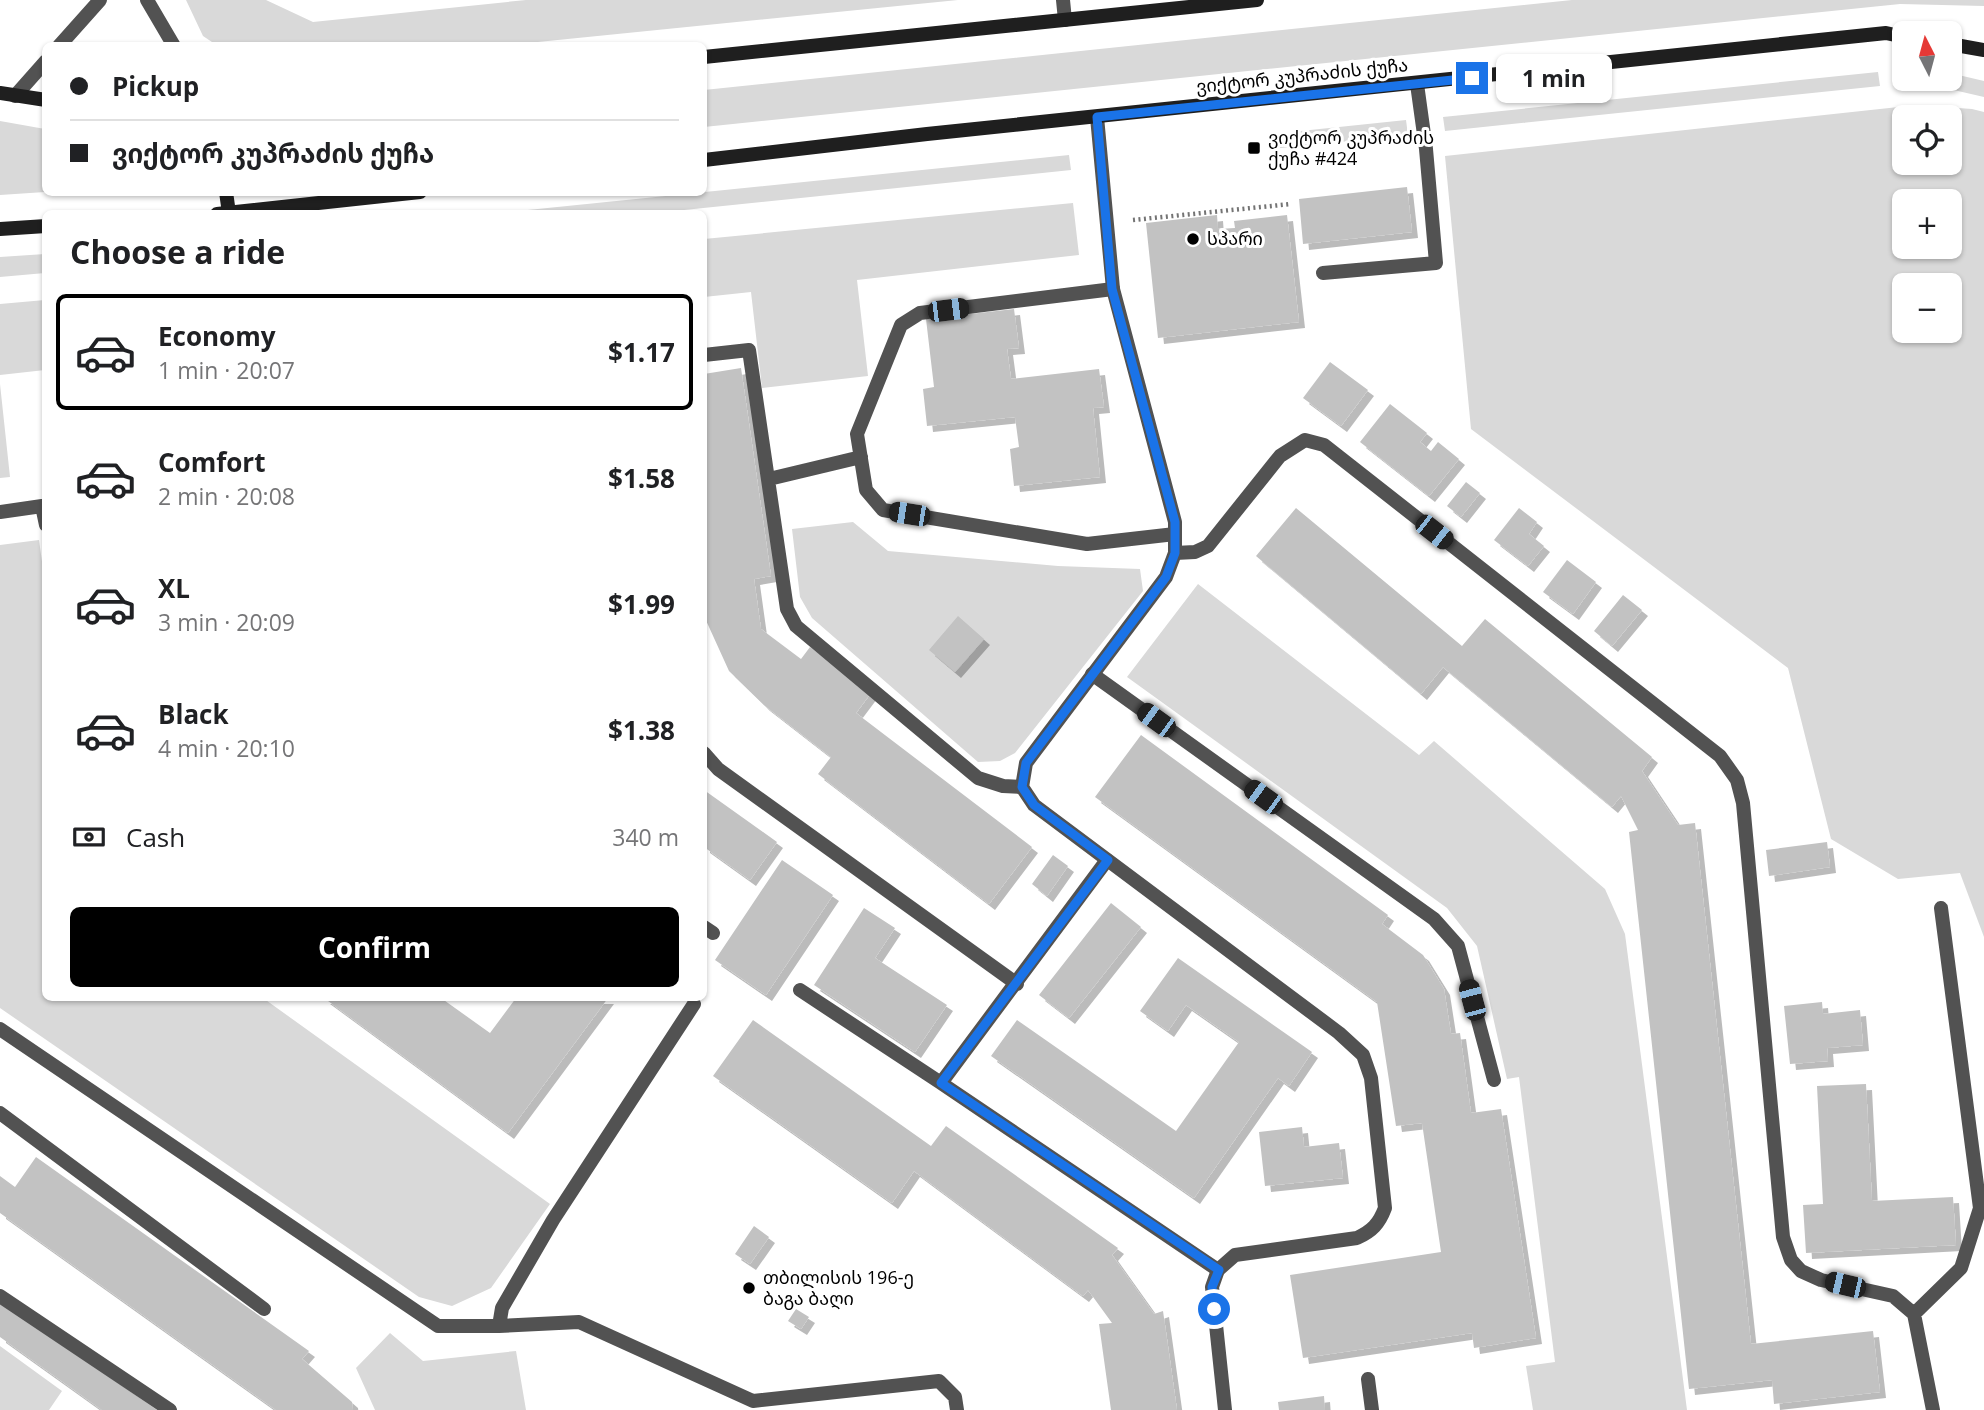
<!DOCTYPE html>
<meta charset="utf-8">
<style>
body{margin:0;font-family:"Open Sans","Noto Sans Georgian",sans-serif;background:#f2f2f2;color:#202124;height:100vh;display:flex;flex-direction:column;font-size:26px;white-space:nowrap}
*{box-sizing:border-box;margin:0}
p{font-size:23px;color:#757577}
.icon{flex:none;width:38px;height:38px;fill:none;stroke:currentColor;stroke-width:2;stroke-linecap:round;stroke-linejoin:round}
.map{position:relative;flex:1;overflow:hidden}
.panel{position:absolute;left:42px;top:210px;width:665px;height:791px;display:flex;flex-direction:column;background:#fff;border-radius:10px;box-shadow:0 2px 5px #0004}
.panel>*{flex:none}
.hud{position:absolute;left:42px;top:42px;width:665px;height:154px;border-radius:10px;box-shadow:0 2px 5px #0004;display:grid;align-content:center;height:154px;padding:0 28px;background:#fff}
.needle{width:46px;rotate:354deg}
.controls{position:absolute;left:1892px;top:21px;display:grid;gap:14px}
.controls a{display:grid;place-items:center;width:70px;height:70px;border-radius:10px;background:#fff;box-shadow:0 2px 5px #0004;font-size:35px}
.end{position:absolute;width:32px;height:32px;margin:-16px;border:9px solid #1a73e8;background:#fff;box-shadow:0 0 0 4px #fff}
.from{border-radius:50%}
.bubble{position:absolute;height:49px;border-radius:10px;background:#fff;box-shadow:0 2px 5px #0004;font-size:23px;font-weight:700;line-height:49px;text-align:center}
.car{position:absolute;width:21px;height:42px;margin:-21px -10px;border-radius:9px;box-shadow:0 0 5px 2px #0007;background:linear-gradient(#222 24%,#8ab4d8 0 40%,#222 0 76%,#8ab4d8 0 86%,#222 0)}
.hud b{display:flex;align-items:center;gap:24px;height:66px;font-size:26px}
.hud b+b{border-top:2px solid #e0e0e0}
.hud i{width:18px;height:18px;background:#202124}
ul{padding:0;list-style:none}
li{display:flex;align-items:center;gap:21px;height:116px;margin:0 14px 10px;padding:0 14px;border:4px solid transparent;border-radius:10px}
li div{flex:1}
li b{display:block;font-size:26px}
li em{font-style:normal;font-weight:700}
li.selected{border-color:#000}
li>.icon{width:63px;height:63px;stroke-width:1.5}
h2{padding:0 28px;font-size:32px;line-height:84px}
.pay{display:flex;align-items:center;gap:18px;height:77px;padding:0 28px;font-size:26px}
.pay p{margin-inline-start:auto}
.primary-button{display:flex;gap:14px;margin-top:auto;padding:14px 28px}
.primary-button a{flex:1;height:80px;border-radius:10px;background:#000;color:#fff;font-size:28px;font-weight:700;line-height:80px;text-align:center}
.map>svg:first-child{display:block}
.green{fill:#d9d9d9;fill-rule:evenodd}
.building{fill:#c2c2c2;filter:url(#shadow)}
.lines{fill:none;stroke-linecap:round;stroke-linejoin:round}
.path{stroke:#747474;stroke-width:4.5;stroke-dasharray:2 3.5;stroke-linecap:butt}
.service{stroke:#525252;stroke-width:14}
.minor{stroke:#525252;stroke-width:14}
.secondary{stroke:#1f1f1f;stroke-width:14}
.route{stroke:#1a73e8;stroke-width:9}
.poi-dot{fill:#000;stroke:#fff;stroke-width:2.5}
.labels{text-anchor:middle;stroke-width:6;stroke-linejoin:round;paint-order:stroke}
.street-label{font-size:18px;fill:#000;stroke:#fff}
.poi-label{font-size:18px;fill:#000;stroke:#fff;text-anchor:start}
</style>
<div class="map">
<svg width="1984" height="1410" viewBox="0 0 1984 1410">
<defs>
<filter id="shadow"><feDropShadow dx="6" dy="6" stdDeviation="0" flood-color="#0004"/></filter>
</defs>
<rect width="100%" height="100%" fill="#fff"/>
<path class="green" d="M186,0H266L313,22L526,0H958L507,45L218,46L203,36Z
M1572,0H1984V6L1900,4L704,127V90Z
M1878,72L1880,86L1445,131L1443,117Z
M1950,73L1984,81V97L1919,82L1908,83V79H1950Z
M1917,105L1972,109L1984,112V937L1960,873L1898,879L1831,839L1788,668L1471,429L1445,156ZM1904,117H1950V163H1904ZM1950,201V247H1904V201ZM1904,285H1950V331H1904Z
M1406,120L1408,135L1271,149L1291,132Z
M0,121L45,129V192L0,195Z
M1069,155L1071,170L655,213H499Z
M1073,203L1079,255L857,280L868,376L762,388L751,292L704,297V239Z
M45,254V273L0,277V257Z
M45,300V370L0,375V304Z
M0,384L10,477L0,478Z
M853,522L888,551L1058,566L1140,569L1143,591L1015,753L1000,761L978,762L812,618L800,597L792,529Z
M39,540L45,583L46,682H43L46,698V998H263L550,1204L491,1288L452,1306L419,1297L0,1008V545Z
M1198,584L1419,755L1434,741L1605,889L1625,934L1687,1410H1533L1526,1366L1555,1362L1519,1077L1507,1079L1477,946L1447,908L1127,677Z
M390,1333L423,1361L516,1351L526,1410H375L356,1368Z
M0,1346L62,1391L49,1410H0Z"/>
<path class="building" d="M1407,187L1412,232L1303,244L1299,199Z
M1217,215L1218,229L1235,228L1234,221L1287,215L1299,322L1158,338L1146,223Z
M1014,309L1019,348L1007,349L1011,379L1099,369L1104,407L1093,408L1100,477L1014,486L1010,449L1019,447L1015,417L927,426L923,389L934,387L926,319Z
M1330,362L1368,390L1341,426L1303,398Z
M741,368L771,576L754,579L761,629L801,659L810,647L871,693L856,713L1032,847L989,904L818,774L831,757L764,705L729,671L704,616V374Z
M1390,404L1427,433L1420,442L1431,451L1438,442L1459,459L1429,496L1360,442Z
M1466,482L1480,493L1461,517L1447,506Z
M1296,508L1462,646L1485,619L1652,757L1642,771L1678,825L1695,823L1751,1344L1873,1331L1880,1392L1774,1404L1772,1380L1689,1389L1629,832L1638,830L1621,796L1612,807L1443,667L1421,694L1256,556Z
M1519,508L1537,522L1529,534L1544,546L1528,566L1494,540Z
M1567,560L1596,582L1573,614L1543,592Z
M1623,595L1642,610L1612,646L1594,631Z
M958,616L984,639L955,672L929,650Z
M1141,735L1388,915L1382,924L1423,955L1444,989L1451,1034L1460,1033L1471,1113L1501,1109L1536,1338L1474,1348L1472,1333L1303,1358L1290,1275L1441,1252L1422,1123L1396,1126L1377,1002L1095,797Z
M704,790L777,842L750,880L704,847Z
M1827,842L1830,867L1769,876L1766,850Z
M1053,855L1068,866L1047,896L1032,884Z
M782,860L833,895L766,995L715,960Z
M1111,903L1141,927L1069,1018L1039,995Z
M864,908L895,928L875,958L947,1005L915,1052L814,985Z
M1178,958L1312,1052L1289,1086L1278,1078L1194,1198L991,1056L1017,1020L1176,1131L1239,1042L1186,1005L1168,1031L1140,1011Z
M324,998H441L490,1033L516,998H608L508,1133Z
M1822,1002L1823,1014L1860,1010L1863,1045L1827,1048L1828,1061L1790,1064L1784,1006Z
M753,1020L931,1146L946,1126L1118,1248L1112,1255L1154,1314L1163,1311L1177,1410H1111L1099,1324L1112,1323L1088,1290L1083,1296L914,1171L892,1203L713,1076Z
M1866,1084L1872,1201L1953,1197L1956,1245L1806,1253L1803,1205L1823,1204L1817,1086Z
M1302,1127L1304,1147L1339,1143L1343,1178L1265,1186L1259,1132Z
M36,1157L309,1351L302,1359L352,1402L353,1410H276L0,1213V1176L15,1187Z
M754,1226L769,1237L750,1264L735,1254Z
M0,1301L157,1410H102L0,1337Z
M796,1309L809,1317L801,1329L788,1321Z
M1324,1396L1325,1410H1279L1278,1402Z"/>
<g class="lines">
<path class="path" d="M1133,220L1291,204"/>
<path class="service" d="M1063,0L1065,20
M1323,273L1436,263L1426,149L1417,84
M1113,289L920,313L901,325L857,434L866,490L883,510L1087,544L1175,534
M704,355L749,350L787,609L796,626L978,778L1003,786L1022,787
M769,479L861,457
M0,512L42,506L46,525
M1175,553L1195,552L1208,546L1280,456L1305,440L1324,445L1720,756L1737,780L1743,803L1783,1237L1791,1260L1801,1271L1821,1280L1893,1296L1914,1314L1933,1410
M1092,674L1434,919L1458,946L1494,1080
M704,753L718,769L1017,984
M1107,860L941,1083L1218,1270
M704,927L713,933
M800,990L941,1083
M0,1029L438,1326H499L579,1322L753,1401L939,1381L955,1397L957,1410
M0,1113L264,1309
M0,1296L170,1410
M1914,1314L1961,1268L1980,1208L1941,908
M499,1326L502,1308L553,1220L694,1004
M1368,1379L1372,1410"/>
<path class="minor" d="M147,0L174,46
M59,46L100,0
M15,96L46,61
M1097,117L1113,289L1175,522V553L1166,577L1026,763L1022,787L1034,805L1339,1033L1363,1055L1371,1078L1385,1208C1379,1224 1372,1231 1357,1238L1235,1255L1218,1270L1212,1287L1225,1410"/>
<path class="secondary" d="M1950,44L1984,50
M704,57L1257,0
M0,93L46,100
M704,160L927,134L1886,33L1904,37
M226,192L229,213
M217,214L420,192
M0,229L46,226"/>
</g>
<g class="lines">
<path class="route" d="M1214,1309L1212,1287L1219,1270L941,1083L1108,860L1034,805L1022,787L1026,763L1166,577L1175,553V522L1112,289L1097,117L1472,78"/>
</g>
<g class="poi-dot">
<rect x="1247" y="141" width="14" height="14" rx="3.5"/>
<circle cx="1193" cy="239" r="7"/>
<circle cx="749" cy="1288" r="7"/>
</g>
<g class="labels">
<g class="street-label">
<text transform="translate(1302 76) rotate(-6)" y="6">ვიქტორ კუპრაძის ქუჩა</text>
</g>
<g class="poi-label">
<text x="1268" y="144">ვიქტორ კუპრაძის<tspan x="1268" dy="21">ქუჩა #424</tspan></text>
<text x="1207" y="245">სპარი</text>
<text x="763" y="1284">თბილისის 196-ე<tspan x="763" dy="21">ბაგა ბაღი</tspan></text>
</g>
</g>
</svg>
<div class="controls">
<a><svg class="needle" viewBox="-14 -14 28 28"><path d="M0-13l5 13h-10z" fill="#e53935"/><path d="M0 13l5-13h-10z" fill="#757577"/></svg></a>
<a><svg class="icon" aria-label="locate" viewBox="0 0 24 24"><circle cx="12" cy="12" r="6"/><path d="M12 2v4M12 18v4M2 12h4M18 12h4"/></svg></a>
<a>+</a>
<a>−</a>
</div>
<i class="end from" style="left:1214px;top:1309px"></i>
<i class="end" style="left:1472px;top:78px"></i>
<div class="bubble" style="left:1496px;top:54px;width:116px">1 min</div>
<i class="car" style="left:948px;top:310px;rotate:83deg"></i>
<i class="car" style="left:909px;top:514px;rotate:279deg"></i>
<i class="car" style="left:1434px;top:532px;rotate:128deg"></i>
<i class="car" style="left:1156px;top:720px;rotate:306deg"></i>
<i class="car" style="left:1263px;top:797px;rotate:306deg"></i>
<i class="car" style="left:1472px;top:1000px;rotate:345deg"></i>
<i class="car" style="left:1845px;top:1285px;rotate:283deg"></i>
<div class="hud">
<b><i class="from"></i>Pickup</b>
<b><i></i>ვიქტორ კუპრაძის ქუჩა</b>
</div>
<section class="panel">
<h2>Choose a ride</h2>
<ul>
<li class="selected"><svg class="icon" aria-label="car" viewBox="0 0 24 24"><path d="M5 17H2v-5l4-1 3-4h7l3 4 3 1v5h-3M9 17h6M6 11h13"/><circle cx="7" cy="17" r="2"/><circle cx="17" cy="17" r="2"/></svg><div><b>Economy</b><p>1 min · 20:07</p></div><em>$1.17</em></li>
<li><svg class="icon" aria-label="car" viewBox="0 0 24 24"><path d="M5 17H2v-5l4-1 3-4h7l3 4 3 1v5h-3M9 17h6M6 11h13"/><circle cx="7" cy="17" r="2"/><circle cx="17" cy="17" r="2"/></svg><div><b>Comfort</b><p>2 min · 20:08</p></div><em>$1.58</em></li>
<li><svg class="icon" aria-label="car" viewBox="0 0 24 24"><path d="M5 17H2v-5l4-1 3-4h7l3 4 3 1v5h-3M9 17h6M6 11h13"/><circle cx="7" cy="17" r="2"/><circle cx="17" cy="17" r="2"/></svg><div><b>XL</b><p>3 min · 20:09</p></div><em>$1.99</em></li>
<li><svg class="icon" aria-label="car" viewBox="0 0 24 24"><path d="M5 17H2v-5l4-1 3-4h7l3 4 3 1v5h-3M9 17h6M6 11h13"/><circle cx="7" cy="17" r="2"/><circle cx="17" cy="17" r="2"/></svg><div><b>Black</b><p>4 min · 20:10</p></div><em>$1.38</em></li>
</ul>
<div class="pay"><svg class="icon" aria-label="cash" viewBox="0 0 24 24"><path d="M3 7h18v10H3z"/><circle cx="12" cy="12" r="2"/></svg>Cash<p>340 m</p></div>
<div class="primary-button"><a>Confirm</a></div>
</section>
</div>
